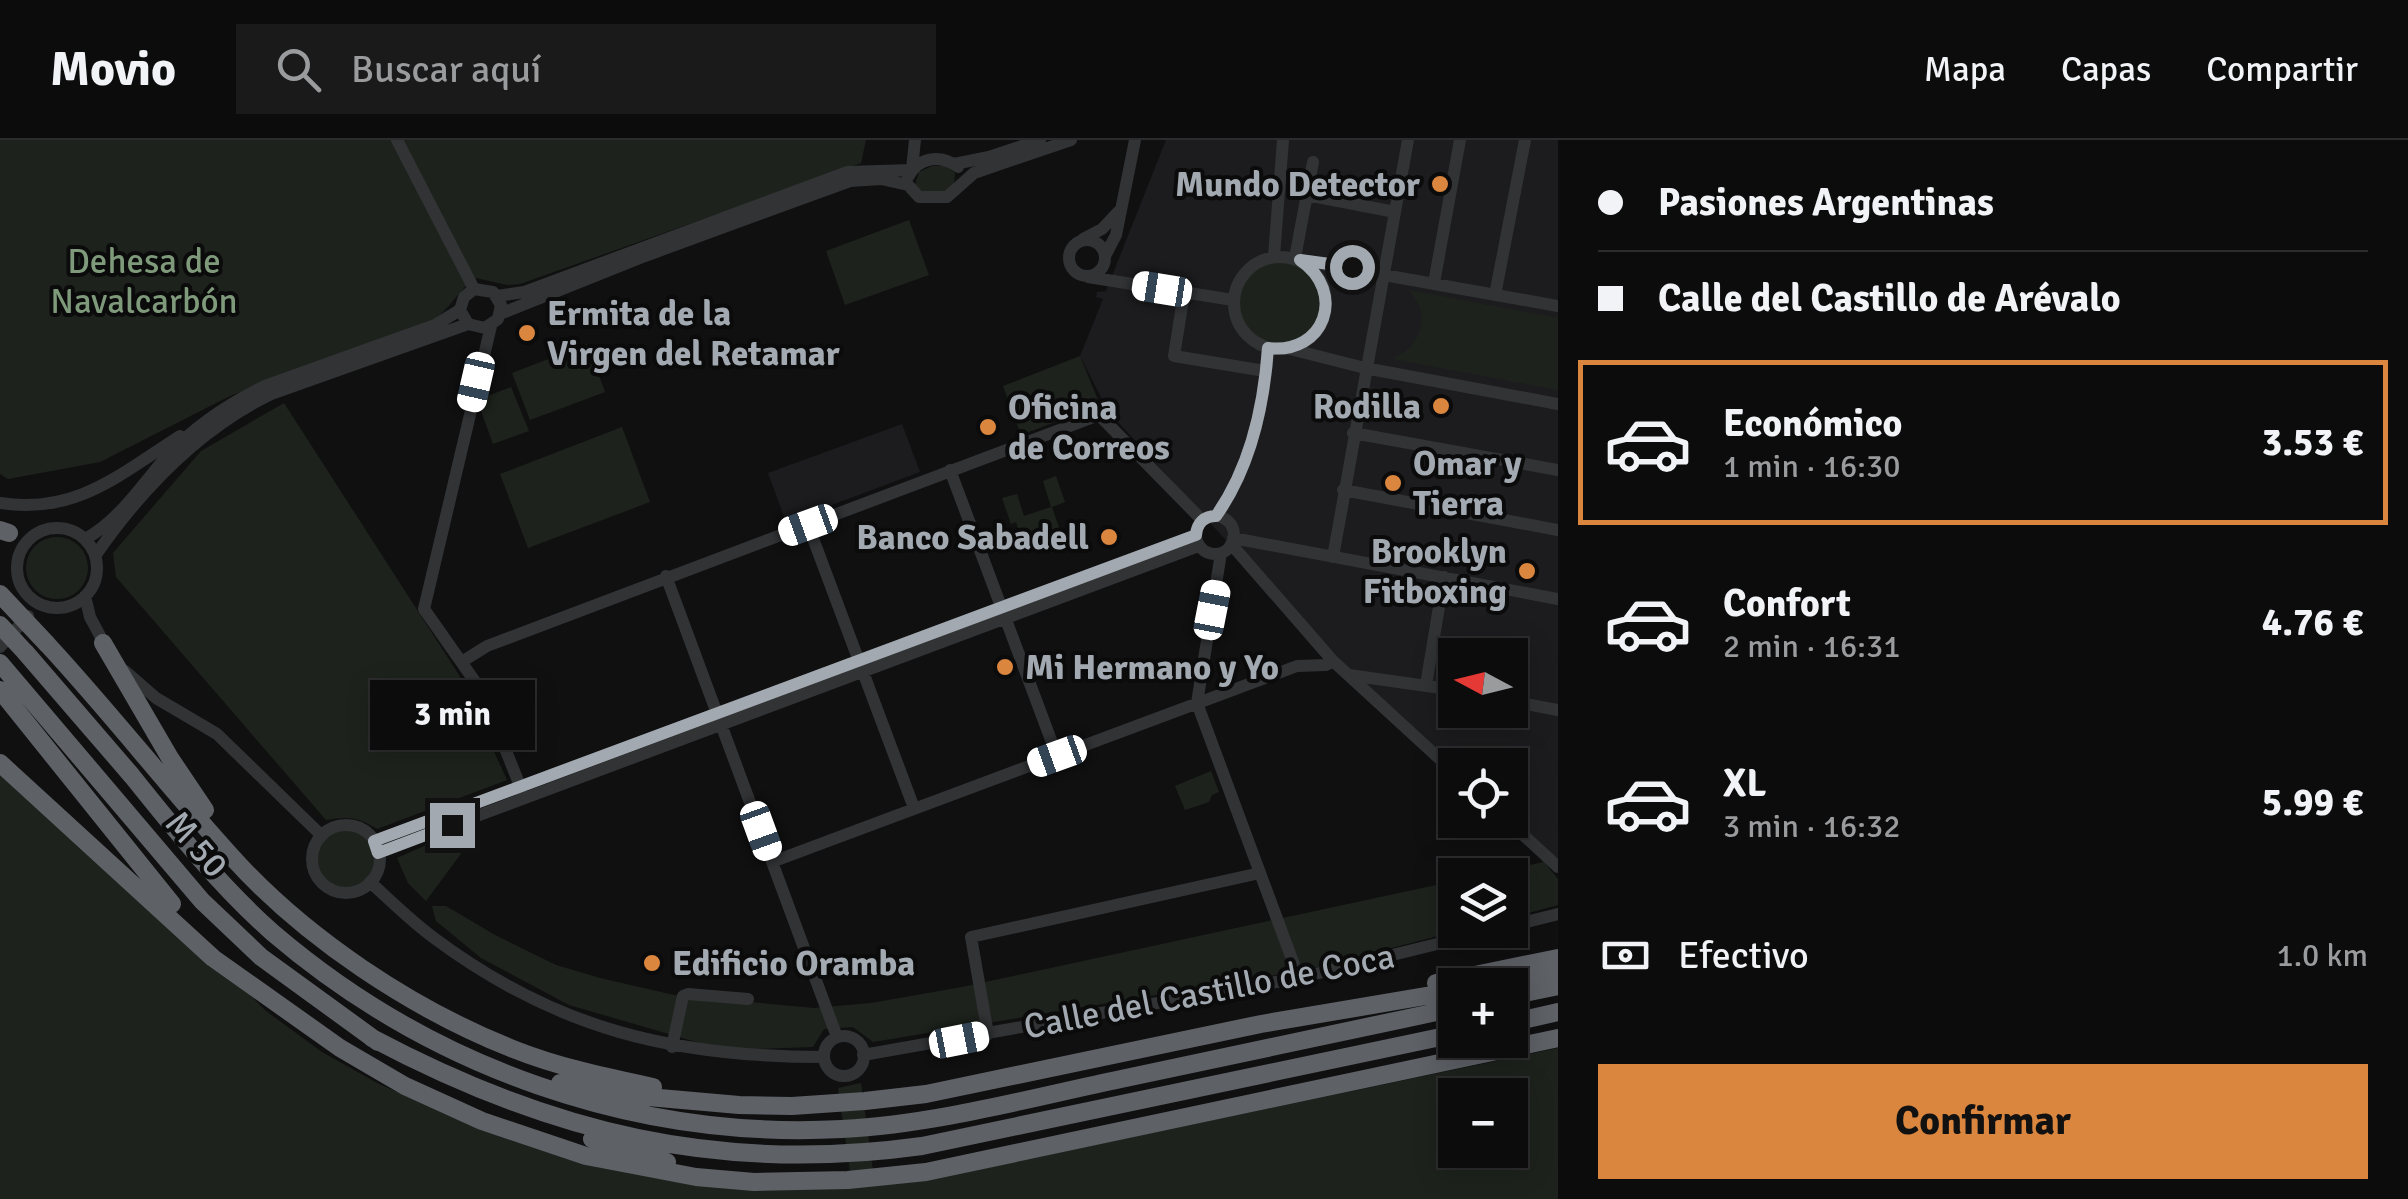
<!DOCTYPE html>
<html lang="es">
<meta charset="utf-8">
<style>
body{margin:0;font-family:Signika,sans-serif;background:#1a1a1b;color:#f1f3f6;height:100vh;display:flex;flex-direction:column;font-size:38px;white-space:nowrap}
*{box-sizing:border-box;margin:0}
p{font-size:32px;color:#9a9b9d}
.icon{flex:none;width:55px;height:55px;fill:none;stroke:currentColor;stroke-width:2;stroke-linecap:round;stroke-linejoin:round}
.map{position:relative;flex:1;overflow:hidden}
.details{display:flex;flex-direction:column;background:#0c0c0d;width:850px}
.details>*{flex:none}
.hud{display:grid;align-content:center;height:220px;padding:0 40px;background:#0c0c0d}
.needle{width:65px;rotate:277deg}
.tools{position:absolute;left:1438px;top:498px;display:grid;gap:20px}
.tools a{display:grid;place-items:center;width:90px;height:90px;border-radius:0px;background:#0c0c0d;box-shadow:0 5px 25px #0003,0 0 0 2px #2c2c2e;font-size:50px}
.end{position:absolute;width:45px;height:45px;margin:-22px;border:12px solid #a2a9b0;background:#111;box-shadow:0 0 0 5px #111}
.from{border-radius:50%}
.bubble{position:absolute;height:70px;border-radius:0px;background:#0c0c0d;box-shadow:0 5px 25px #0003,0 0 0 2px #2c2c2e;font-size:32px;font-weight:700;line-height:70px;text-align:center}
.car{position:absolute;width:30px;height:60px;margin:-30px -15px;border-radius:12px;box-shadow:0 0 8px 2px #0007;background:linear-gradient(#fff 24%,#345 0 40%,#fff 0 76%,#345 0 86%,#fff 0)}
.hud b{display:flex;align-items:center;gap:35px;height:95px;font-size:38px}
.hud b+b{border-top:2px solid #2c2c2e}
.hud i{width:25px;height:25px;background:#f1f3f6}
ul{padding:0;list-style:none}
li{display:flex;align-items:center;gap:30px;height:165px;margin:0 20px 15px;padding:0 20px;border:5px solid transparent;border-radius:0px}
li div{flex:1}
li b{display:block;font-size:38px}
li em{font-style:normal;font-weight:700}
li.active{border-color:#da863e}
li>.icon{width:90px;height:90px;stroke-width:1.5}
.pay{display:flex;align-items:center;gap:25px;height:110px;padding:0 40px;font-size:38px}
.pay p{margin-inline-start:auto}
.button{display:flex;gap:20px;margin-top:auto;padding:20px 40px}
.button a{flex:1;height:115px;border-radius:0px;background:#da863e;color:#111;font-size:40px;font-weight:700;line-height:115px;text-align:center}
header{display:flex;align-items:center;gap:60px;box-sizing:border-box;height:140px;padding:0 50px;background:#0c0c0d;border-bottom:2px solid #2c2c2e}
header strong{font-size:48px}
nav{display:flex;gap:55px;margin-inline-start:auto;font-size:35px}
.search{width:700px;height:90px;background:#1a1a1b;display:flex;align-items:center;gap:25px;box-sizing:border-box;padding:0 35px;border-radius:0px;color:#9a9b9d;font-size:38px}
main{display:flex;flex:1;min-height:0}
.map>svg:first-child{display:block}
.built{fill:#1c1c1e;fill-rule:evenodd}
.green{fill:#1d231c;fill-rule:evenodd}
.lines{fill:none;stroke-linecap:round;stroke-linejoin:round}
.minor{stroke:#313335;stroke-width:12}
.highway{stroke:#5e6166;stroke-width:18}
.highway-bridge{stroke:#5e6166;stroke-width:18}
.route{stroke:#a2a9b0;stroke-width:12}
.poi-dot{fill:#da863e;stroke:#0b0b0c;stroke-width:4}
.labels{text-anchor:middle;stroke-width:8;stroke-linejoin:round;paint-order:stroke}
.poi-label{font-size:35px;font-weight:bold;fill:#a2a9b0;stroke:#0b0b0c;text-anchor:start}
.park-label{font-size:35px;fill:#7f997b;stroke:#0b0b0c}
.street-label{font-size:35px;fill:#a2a9b0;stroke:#0b0b0c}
</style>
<header>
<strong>Movio</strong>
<div class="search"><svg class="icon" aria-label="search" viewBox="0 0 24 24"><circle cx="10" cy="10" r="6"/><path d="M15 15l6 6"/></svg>Buscar aquí</div>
<nav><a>Mapa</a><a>Capas</a><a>Compartir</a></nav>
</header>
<main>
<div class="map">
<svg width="1558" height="1059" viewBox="0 0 1558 1059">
<rect width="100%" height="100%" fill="#101011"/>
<path class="built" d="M1166,0H1558V726L1510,680V625H1455L1336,521L1108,271L1080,216L1103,159L1096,157L1097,152L1106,151ZM1455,515H1510V570H1455Z
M902,284L920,332L786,382L768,333Z"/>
<path class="green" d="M0,0H866L861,23L520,144L507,145L476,138C459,149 452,166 436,178L230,256L100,322L8,339L0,334Z
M932,26H946L955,33L954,45L945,52L921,53L915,45L919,32Z
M909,80L929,135L845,165L826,111Z
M1238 163a42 42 0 1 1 84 0a42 42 0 1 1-84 0Z
M1408,150L1558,178V250L1393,219C1422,206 1432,173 1408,150Z
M587,204L605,252L530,280L512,233Z
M1080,216L1100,265L1021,295L1003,246Z
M511,247L529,291L493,304L480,268L482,258Z
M284,263L459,535L507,640L377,689C359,677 347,676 326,680L116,437L113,413L201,311Z
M622,287L650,362L528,408L500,334Z
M1056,336L1065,362L1052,367L1061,393L1025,409L1016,382L1011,384L1002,358L1017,354L1024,376L1051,367L1043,341Z
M26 428a31 31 0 1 1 62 0a31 31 0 1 1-62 0Z
M0,623L213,818L266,871L322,912L379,944L501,997L574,1020L852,1046L838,948L861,943L875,1045L927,1040L1558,908V1059H0ZM1455,955H1510V1010H1455Z
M1211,631L1219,652L1212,655L1209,662L1185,670L1175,646Z
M317 719a29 29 0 1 1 58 0a29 29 0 1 1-58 0Z
M442,698L463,711L426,761L408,743L397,718Z
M1544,722L1558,739V765L1510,778V735H1481Z
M1455,741V790H1461L1306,830L873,902L853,887L824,889L813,907L724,910L569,865L481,818L436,781L432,766H446L495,795L556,825L600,838L674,855L814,868L871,863L962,847Z"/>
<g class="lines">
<path class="minor" d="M397,0L474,149
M954,24L989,17L1040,0
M912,29L915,0
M908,37C918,17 940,14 958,27
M908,45L919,57H947L974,33L1071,0
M1307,55L1395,72
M1083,99L1102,89L1118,72
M1069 118a18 18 0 1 1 36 0a18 18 0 1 1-36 0Z
M1105,116L1116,95L1135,0
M1274,116L1283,0
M1234 163a46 46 0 1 1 92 0a46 46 0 1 1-92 0Z
M1295,118L1313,22
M1300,120L1558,166
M1088,137L1233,160
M1434,143L1460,0
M1184,153L1174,216L1265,231
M1495,155L1525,0
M497,156L524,152L847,32L912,30
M500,174L645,116L850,41L881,39L908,45
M491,186L424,469L483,553L522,651
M1290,209L1365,228L1558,264
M1353,293L1558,330
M950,330L1057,616
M1343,350L1558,390
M0,363C76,375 120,334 180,296
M1196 395a19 19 0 1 1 38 0a19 19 0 1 1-38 0Z
M1216,376C1250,329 1264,265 1268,208
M808,385L914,668
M17 428a40 40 0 1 1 80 0a40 40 0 1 1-80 0Z
M1233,398L1558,459
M85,399C119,381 142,344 168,315C196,285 228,264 265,246L435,185L460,170L464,157L474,149L493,152L501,165L498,179L485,188L468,184L460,170
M1231,404L1333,521L1455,633
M1221,413L1197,563L1299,838
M95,416C140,351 199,289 271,254L468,184
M1333,417L1408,0
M666,436L837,897
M85,456L90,477L106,507
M0,507L28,476
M463,521L487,506L1099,275L1202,380
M125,531L156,558L217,594L321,695
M1349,535L1455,550
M1426,545L1444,437
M1510,561L1558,570
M1507,680L1558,727
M312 719a34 34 0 1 1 68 0a34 34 0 1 1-68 0Z
M374,701L1196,395
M378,713L1199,406
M772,722L1297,526L1326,525L1333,521
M370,742C391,761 411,781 434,798C556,889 673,917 824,917
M1510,786L1558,774
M988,894L971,797L1260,733
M824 916a20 20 0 1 1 40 0a20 20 0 1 1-40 0Z
M672,907L683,856L688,854L748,859
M863,915L1299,838L1494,790"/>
<path class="highway" d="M0,390L9,393
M103,503L170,618L205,670
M47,504C111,573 169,648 232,717C305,798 412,869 513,909C558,927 606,937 653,947
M26,513C61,554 97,595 132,636C176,691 220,746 273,793C431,928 634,1000 842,989C936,984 1030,958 1121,939C1233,915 1344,892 1455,868
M0,523L202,761L261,817L378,902
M0,550L172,764
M0,623L213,818L340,908L405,946L482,981L586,1016L696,1037L754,1042L848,1040L926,1032L1558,898
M1436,843L1558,818
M1490,845L1558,834
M1510,856L1558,846
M1510,883L1558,872
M372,898C551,993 719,1034 922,1006L1455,894
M560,943L648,957L739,965L792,966L865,961L926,954L1261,884L1455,851
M592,999L667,1022"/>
<path class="highway-bridge" d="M0,454L47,504
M0,485L26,513"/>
</g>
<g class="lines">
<path class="route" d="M452,685L378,713L374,701L1196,395C1197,383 1204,376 1216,376C1250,328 1264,265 1268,208C1325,215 1347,152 1300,120L1352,127"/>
</g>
<g class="poi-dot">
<circle cx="1440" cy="44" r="10"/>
<circle cx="527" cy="193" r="10"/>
<circle cx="1441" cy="266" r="10"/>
<circle cx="988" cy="287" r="10"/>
<circle cx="1393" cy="343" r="10"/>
<circle cx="1109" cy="397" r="10"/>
<circle cx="1527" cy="431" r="10"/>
<circle cx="1005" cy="527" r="10"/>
<circle cx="652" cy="823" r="10"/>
</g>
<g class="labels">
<g class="poi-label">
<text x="1420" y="56" text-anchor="end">Mundo Detector</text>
<text x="547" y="185">Ermita de la<tspan x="547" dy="40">Virgen del Retamar</tspan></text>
<text x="1421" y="278" text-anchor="end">Rodilla</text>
<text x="1008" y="279">Oficina<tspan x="1008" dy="40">de Correos</tspan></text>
<text x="1413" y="335">Omar y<tspan x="1413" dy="40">Tierra</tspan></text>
<text x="1089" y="409" text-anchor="end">Banco Sabadell</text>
<text x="1507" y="423" text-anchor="end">Brooklyn<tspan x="1507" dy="40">Fitboxing</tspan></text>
<text x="1025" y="539">Mi Hermano y Yo</text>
<text x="672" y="835">Edificio Oramba</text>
</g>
<g class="park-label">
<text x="144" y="133">Dehesa de<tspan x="144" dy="40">Navalcarbón</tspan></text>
</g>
<g class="street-label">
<text transform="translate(197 704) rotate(49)" y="12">M 50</text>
<text transform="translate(1209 851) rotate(-11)" y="12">Calle del Castillo de Coca</text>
</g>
</g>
</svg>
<div class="tools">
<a><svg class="needle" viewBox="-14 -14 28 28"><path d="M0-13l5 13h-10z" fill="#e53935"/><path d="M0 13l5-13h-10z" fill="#9a9b9d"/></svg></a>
<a><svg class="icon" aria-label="locate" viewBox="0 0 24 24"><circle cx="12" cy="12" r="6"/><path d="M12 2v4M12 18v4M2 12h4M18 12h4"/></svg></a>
<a><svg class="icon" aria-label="layers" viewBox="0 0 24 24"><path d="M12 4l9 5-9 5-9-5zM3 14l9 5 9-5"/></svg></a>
<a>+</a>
<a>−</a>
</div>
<i class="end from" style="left:1352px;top:127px"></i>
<i class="end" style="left:452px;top:685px"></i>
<div class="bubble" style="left:370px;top:540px;width:165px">3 min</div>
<i class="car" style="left:1162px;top:149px;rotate:279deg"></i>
<i class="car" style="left:476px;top:242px;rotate:193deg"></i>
<i class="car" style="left:808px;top:385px;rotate:250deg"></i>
<i class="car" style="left:1212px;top:470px;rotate:11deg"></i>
<i class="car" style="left:1057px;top:616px;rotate:250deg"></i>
<i class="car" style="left:761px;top:691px;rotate:160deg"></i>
<i class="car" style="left:959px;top:900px;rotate:79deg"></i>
</div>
<section class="details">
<div class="hud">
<b><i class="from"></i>Pasiones Argentinas</b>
<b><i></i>Calle del Castillo de Arévalo</b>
</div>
<ul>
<li class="active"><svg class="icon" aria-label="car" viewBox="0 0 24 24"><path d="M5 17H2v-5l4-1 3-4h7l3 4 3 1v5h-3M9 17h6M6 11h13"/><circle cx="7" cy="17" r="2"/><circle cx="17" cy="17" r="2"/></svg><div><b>Económico</b><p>1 min · 16:30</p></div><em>3.53 €</em></li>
<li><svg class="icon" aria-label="car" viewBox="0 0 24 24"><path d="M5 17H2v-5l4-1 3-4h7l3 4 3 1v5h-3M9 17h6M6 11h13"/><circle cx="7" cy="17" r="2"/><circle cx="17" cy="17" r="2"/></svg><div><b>Confort</b><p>2 min · 16:31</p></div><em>4.76 €</em></li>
<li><svg class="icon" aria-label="car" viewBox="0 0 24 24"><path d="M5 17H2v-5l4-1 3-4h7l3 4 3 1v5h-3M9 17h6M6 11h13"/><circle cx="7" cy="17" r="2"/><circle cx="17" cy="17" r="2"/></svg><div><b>XL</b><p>3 min · 16:32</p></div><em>5.99 €</em></li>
</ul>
<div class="pay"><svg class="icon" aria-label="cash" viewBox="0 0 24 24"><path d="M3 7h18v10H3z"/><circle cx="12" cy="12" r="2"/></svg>Efectivo<p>1.0 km</p></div>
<div class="button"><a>Confirmar</a></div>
</section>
</main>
